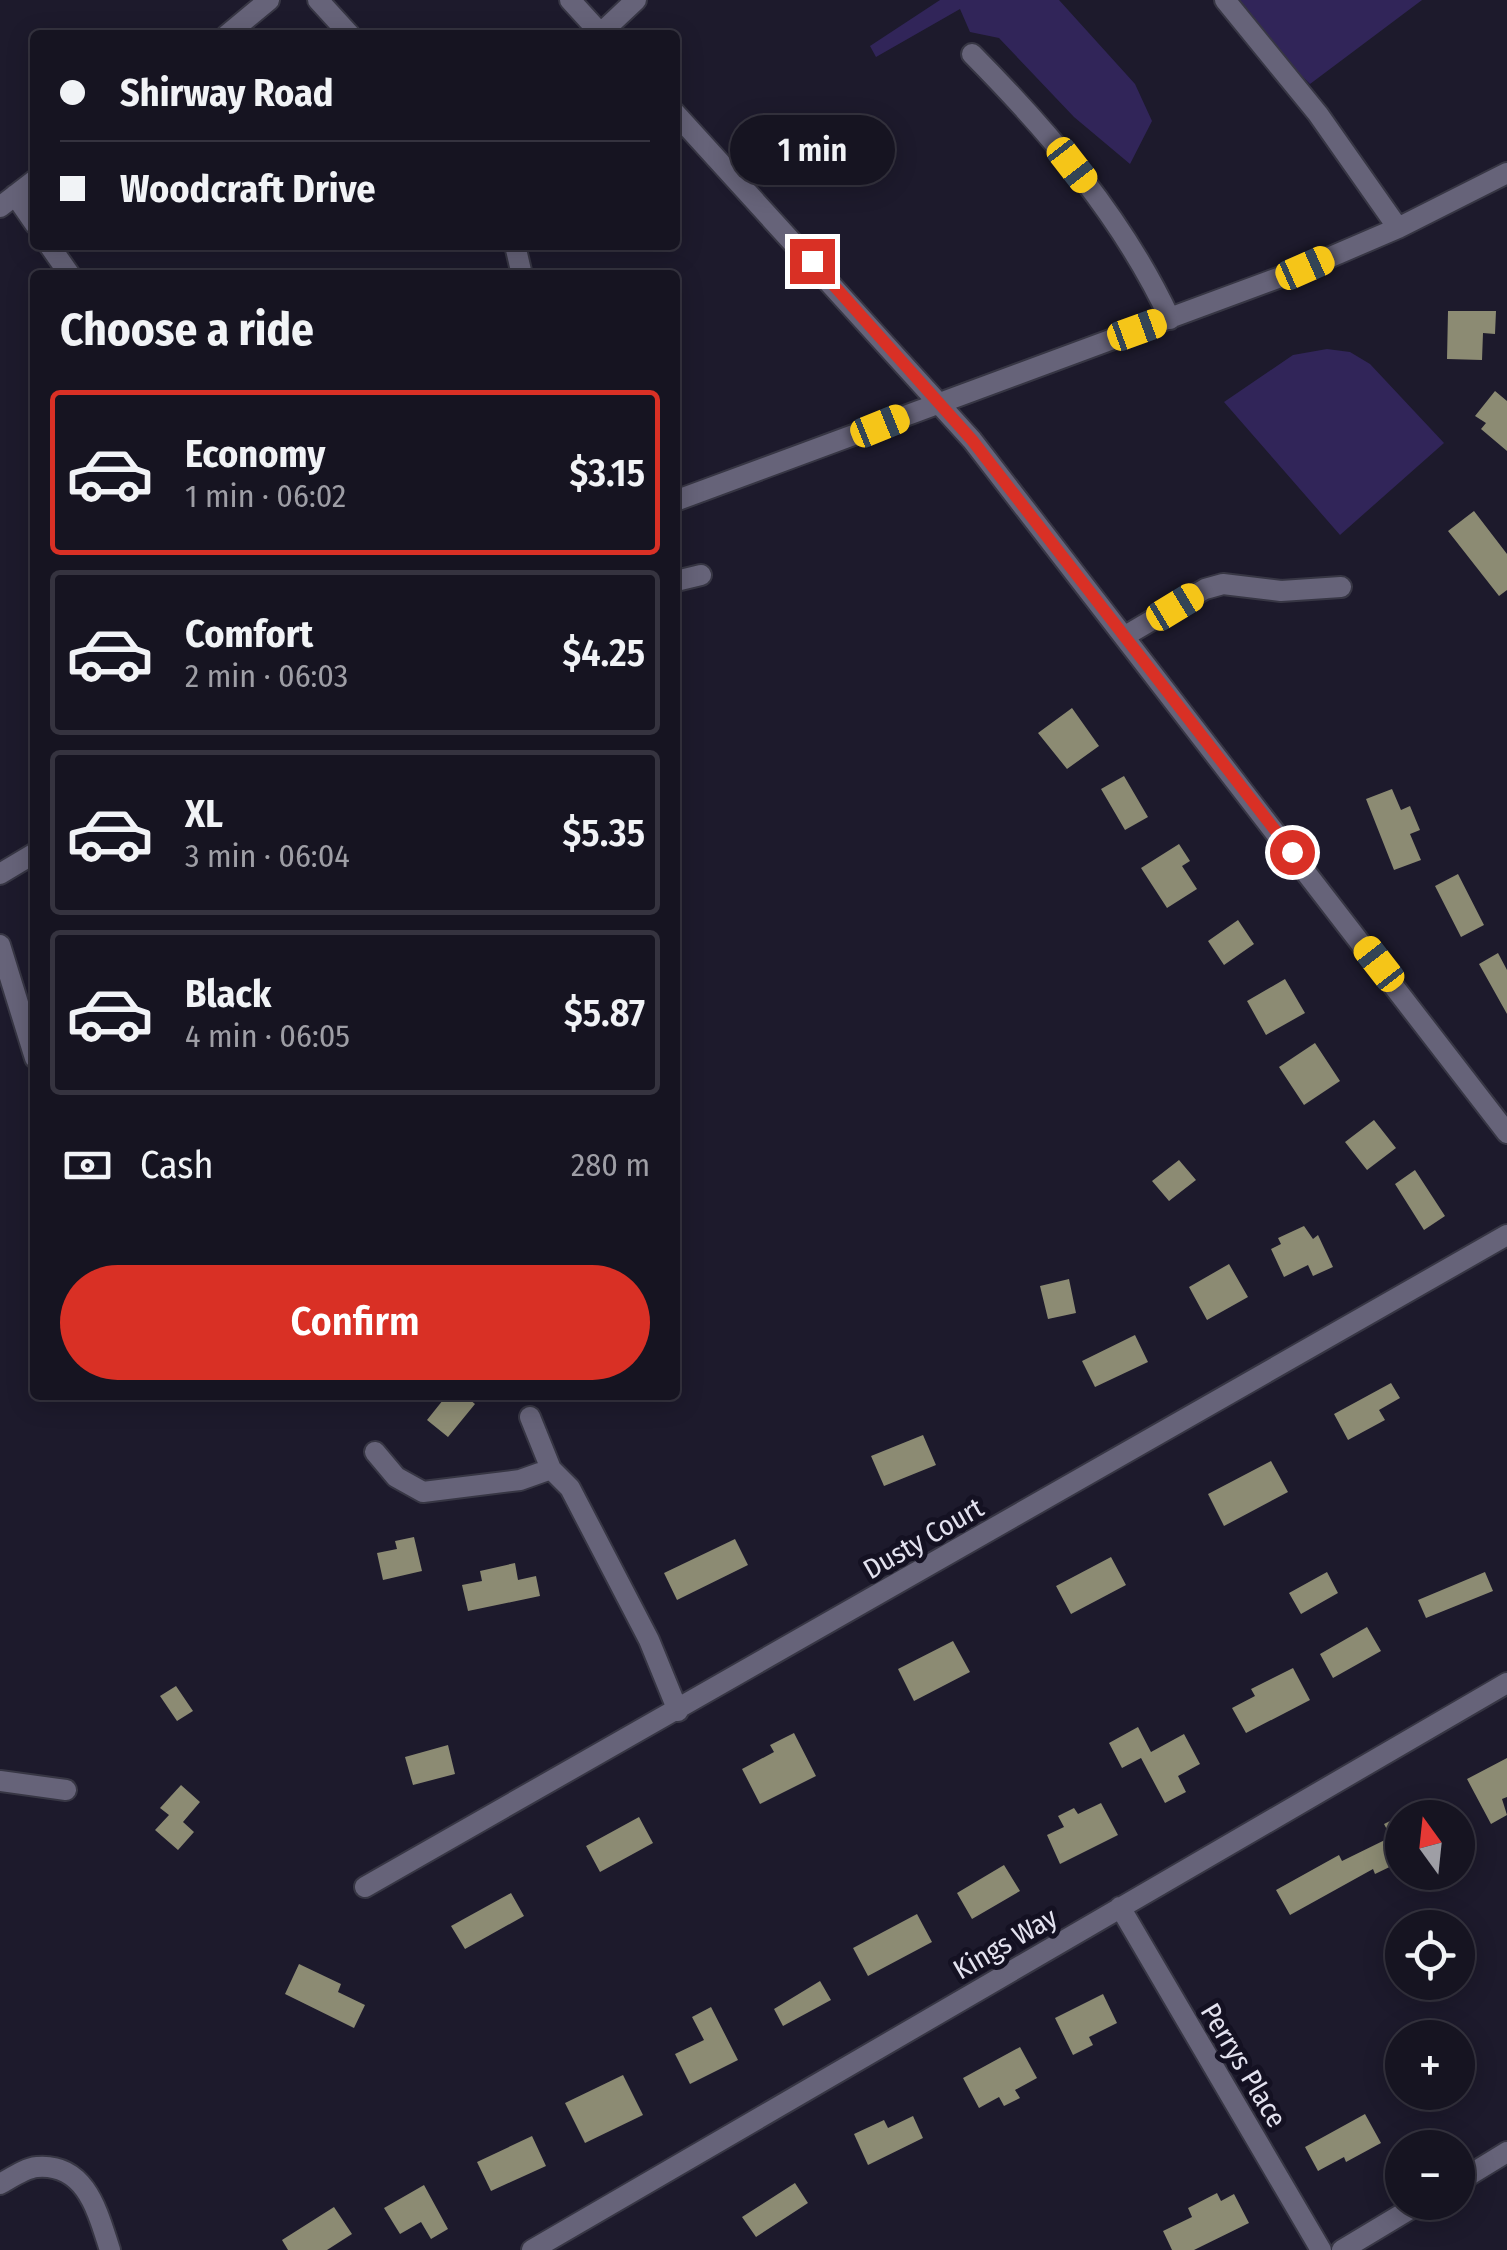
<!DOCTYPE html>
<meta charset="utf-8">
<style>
body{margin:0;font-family:"Fira Sans Condensed",sans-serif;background:#23212e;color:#f1f3f6;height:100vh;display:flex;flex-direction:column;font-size:38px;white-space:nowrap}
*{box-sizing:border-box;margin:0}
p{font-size:32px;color:#9e9ea5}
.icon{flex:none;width:55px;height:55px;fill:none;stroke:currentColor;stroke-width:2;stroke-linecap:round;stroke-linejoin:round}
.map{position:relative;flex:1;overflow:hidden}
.panel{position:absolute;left:30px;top:270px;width:650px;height:1130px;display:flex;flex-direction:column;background:#161421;border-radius:10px;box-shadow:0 5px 25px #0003,0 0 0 2px #35333f}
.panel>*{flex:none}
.hud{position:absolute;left:30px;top:30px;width:650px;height:220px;border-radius:10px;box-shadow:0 5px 25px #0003,0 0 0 2px #35333f;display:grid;align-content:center;height:220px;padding:0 30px;background:#161421}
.needle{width:65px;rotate:345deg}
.buttons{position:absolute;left:1385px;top:1800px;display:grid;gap:20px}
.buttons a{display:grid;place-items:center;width:90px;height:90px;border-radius:50%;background:#161421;box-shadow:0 5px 25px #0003,0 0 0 2px #35333f;font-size:50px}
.end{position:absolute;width:45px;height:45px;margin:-22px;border:12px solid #d93025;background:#fff;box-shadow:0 0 0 5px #fff}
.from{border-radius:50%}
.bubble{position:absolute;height:70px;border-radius:35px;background:#161421;box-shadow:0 5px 25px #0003,0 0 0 2px #35333f;font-size:32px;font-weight:600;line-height:70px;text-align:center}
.car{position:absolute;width:30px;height:60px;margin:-30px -15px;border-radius:12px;box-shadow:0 0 8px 2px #0007;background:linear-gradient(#f5c518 24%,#345 0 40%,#f5c518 0 76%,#345 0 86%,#f5c518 0)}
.hud b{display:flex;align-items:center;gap:35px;height:95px;font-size:38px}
.hud b+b{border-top:2px solid #35333f}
.hud i{width:25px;height:25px;background:#f1f3f6}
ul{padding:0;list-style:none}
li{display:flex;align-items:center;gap:30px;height:165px;margin:0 20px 15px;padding:0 10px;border:5px solid #35333f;border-radius:10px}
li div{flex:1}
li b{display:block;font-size:38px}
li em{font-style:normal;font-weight:600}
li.selected{border-color:#d93025}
li>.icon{width:90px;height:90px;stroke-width:1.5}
h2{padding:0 30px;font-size:45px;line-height:120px}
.pay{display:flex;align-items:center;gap:25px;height:110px;padding:0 30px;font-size:38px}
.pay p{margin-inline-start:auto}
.cta{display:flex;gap:20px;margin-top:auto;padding:20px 30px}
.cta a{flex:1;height:115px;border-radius:60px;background:#d93025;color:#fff;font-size:40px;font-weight:600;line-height:115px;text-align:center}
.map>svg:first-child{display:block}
.green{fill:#312559}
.building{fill:#8c8b73}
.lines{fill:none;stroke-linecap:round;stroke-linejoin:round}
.minor-casing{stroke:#373644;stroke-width:24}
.minor{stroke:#666379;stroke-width:20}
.route{stroke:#d93025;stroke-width:12}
.labels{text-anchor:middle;stroke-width:10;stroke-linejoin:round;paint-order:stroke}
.street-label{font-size:28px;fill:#e3e2ef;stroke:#141122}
</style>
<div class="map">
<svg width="1507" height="2250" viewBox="0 0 1507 2250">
<rect width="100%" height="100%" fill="#1d1a2c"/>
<path class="green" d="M940,0H1059L1135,84L1152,121L1130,164L1074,117L999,38L970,32L960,9L876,57L870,46Z
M1238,0H1422L1310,84L1261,36Z
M1327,349L1350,352L1370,364L1444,443L1340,535L1224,402L1293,355Z"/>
<path class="building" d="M1448,311H1496L1495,334L1483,333L1482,360L1447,359Z
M1495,391L1507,401V451L1481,429L1486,423L1475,416Z
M1474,511L1507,554V590L1499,596L1448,531Z
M1072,708L1099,746L1067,769L1038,733Z
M1124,776L1148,817L1125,830L1101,789Z
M1392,789L1401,810L1410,806L1420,830L1410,834L1421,860L1394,870L1366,799Z
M1179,844L1190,861L1182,866L1197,889L1167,908L1141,868Z
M1458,874L1484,925L1461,937L1435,886Z
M1238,920L1254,944L1224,965L1208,941Z
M1498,953L1507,970V1014L1479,964Z
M1285,979L1305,1013L1266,1035L1247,1001Z
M1315,1043L1340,1081L1304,1105L1279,1067Z
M1374,1120L1396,1148L1367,1170L1345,1142Z
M1179,1160L1196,1180L1169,1201L1152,1181Z
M1415,1170L1445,1216L1424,1230L1395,1184Z
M1304,1226L1313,1239L1318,1235L1333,1267L1313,1276L1308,1265L1284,1277L1271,1249L1281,1244L1278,1238Z
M1229,1264L1248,1297L1207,1320L1189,1287Z
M1069,1279L1076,1313L1048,1319L1040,1286Z
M1135,1335L1148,1362L1095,1387L1082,1361Z
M1391,1383L1400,1398L1379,1410L1385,1420L1348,1440L1334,1414Z
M447,1395H464L475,1404L448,1437L427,1420Z
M923,1435L936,1465L884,1486L871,1456Z
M1271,1461L1288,1492L1224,1526L1208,1494Z
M414,1537L422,1571L383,1580L377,1553L397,1549L395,1541Z
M735,1539L748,1565L677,1600L664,1573Z
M1111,1557L1126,1585L1071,1614L1056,1586Z
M515,1563L518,1580L536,1576L540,1596L468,1611L462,1585L482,1581L480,1571Z
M1327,1572L1338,1593L1301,1614L1289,1593Z
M1485,1572L1493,1591L1426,1618L1418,1600Z
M1367,1627L1381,1651L1333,1678L1320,1654Z
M953,1641L970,1672L914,1701L898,1669Z
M1293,1668L1310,1700L1246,1733L1232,1708L1255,1696L1251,1689Z
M176,1686L193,1711L177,1721L160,1696Z
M1138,1727L1151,1752L1184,1734L1200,1764L1178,1776L1186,1792L1165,1803L1141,1758L1122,1768L1109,1743Z
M794,1733L816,1776L760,1804L742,1769L774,1752L770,1745Z
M448,1745L455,1774L413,1785L405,1757Z
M1507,1758V1797L1502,1799L1507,1815L1491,1824L1467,1779Z
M181,1785L200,1802L183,1822L194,1832L178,1850L155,1830L169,1815L160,1808Z
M1101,1803L1118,1835L1060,1864L1047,1835L1064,1827L1058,1816L1074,1808L1078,1814Z
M1402,1815V1861L1375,1874L1373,1869L1290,1915L1276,1890L1339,1855L1342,1861L1391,1837L1384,1824Z
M639,1817L653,1843L600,1872L586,1846Z
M1004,1865L1020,1891L972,1919L957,1893Z
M511,1893L524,1916L465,1949L451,1926Z
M917,1914L932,1942L868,1976L853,1948Z
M299,1964L341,1984L338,1992L365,2005L354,2028L285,1994Z
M820,1981L831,2000L783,2026L774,2009Z
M1103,1994L1117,2023L1089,2037L1093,2045L1073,2055L1055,2018Z
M711,2007L738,2060L690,2084L675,2054L704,2040L692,2017Z
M1020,2047L1037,2078L1015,2090L1020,2098L1004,2106L999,2097L979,2108L963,2078Z
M623,2075L643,2115L585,2143L565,2103Z
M1365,2114L1381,2143L1346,2162L1344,2157L1318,2171L1305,2147Z
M913,2116L923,2138L868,2165L854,2134L884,2120L888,2128Z
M532,2136L546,2166L491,2191L477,2162Z
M795,2183L808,2203L756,2237L742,2217Z
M424,2185L448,2229L431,2239L421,2222L400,2234L384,2208Z
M1217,2193L1221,2201L1234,2194L1249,2223L1194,2250H1172L1163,2231L1192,2217L1188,2208Z
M334,2207L352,2234L327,2250H288L282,2240Z"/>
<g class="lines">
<g class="minor-casing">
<path id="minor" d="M318,0L350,35
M570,0L602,35
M1225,0L1318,114L1398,228
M601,33L636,0
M227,35L269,0
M972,54C1050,133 1123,218 1170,319
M675,113L972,440L1507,1133
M15,195L35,224
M0,207L35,180
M49,245L70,275
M515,245L522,275
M675,501L1305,268L1398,228L1507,173
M675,577L676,581L701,575
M1125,636L1205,589L1223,584L1281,591L1341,587
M0,874L35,853
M0,945L35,1058
M530,1417L551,1469L570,1488L649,1640L678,1711
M375,1452L396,1477L423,1492L520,1480L551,1469
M0,1781L66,1790
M365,1887L1507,1235
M1120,1907L1321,2250
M1458,2182L1507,2152
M0,2184C11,2178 25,2168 37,2167C87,2163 98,2214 110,2250
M532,2250L1507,1683
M1342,2250L1422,2202"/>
</g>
<use href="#minor" class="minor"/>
</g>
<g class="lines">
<path class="route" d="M812,261L972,440L1292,852"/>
</g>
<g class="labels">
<g class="street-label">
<text transform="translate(923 1538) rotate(-30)" y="10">Dusty Court</text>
<text transform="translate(1005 1943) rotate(-30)" y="10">Kings Way</text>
<text transform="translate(1244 2065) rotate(59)" y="10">Perrys Place</text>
</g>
</g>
</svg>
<div class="buttons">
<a><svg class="needle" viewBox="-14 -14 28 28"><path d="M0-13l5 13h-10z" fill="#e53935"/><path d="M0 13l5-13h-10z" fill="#9e9ea5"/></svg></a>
<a><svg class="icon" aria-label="locate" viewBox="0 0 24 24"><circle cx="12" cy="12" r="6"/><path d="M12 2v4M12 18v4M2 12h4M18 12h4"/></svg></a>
<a>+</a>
<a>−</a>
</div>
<i class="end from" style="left:1292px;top:852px"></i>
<i class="end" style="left:812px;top:261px"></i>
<div class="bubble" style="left:730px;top:115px;width:165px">1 min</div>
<i class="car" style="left:1072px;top:165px;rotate:142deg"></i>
<i class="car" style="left:1305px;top:268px;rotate:66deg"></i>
<i class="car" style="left:1137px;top:330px;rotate:70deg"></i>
<i class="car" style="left:880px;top:426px;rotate:68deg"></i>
<i class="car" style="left:1175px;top:607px;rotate:59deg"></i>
<i class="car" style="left:1379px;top:964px;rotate:322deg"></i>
<div class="hud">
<b><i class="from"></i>Shirway Road</b>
<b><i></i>Woodcraft Drive</b>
</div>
<section class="panel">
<h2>Choose a ride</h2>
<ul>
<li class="selected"><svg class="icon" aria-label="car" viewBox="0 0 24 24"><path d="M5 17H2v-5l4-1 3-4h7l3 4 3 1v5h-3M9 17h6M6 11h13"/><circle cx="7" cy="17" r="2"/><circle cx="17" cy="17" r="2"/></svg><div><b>Economy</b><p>1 min · 06:02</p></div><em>$3.15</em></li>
<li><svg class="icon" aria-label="car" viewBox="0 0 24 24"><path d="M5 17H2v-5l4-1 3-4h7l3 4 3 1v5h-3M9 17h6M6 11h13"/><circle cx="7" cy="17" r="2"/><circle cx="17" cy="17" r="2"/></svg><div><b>Comfort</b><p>2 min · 06:03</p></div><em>$4.25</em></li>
<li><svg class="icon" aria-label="car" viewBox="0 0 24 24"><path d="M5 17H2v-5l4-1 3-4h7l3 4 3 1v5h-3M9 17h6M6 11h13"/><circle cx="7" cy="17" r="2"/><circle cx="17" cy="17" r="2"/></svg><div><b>XL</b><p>3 min · 06:04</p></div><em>$5.35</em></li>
<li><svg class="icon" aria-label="car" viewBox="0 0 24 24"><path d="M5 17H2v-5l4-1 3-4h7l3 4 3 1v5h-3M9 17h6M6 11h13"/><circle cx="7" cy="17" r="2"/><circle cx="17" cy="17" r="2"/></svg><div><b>Black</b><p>4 min · 06:05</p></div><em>$5.87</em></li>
</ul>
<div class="pay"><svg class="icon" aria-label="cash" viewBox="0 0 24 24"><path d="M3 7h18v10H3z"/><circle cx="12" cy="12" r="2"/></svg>Cash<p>280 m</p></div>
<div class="cta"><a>Confirm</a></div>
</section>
</div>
